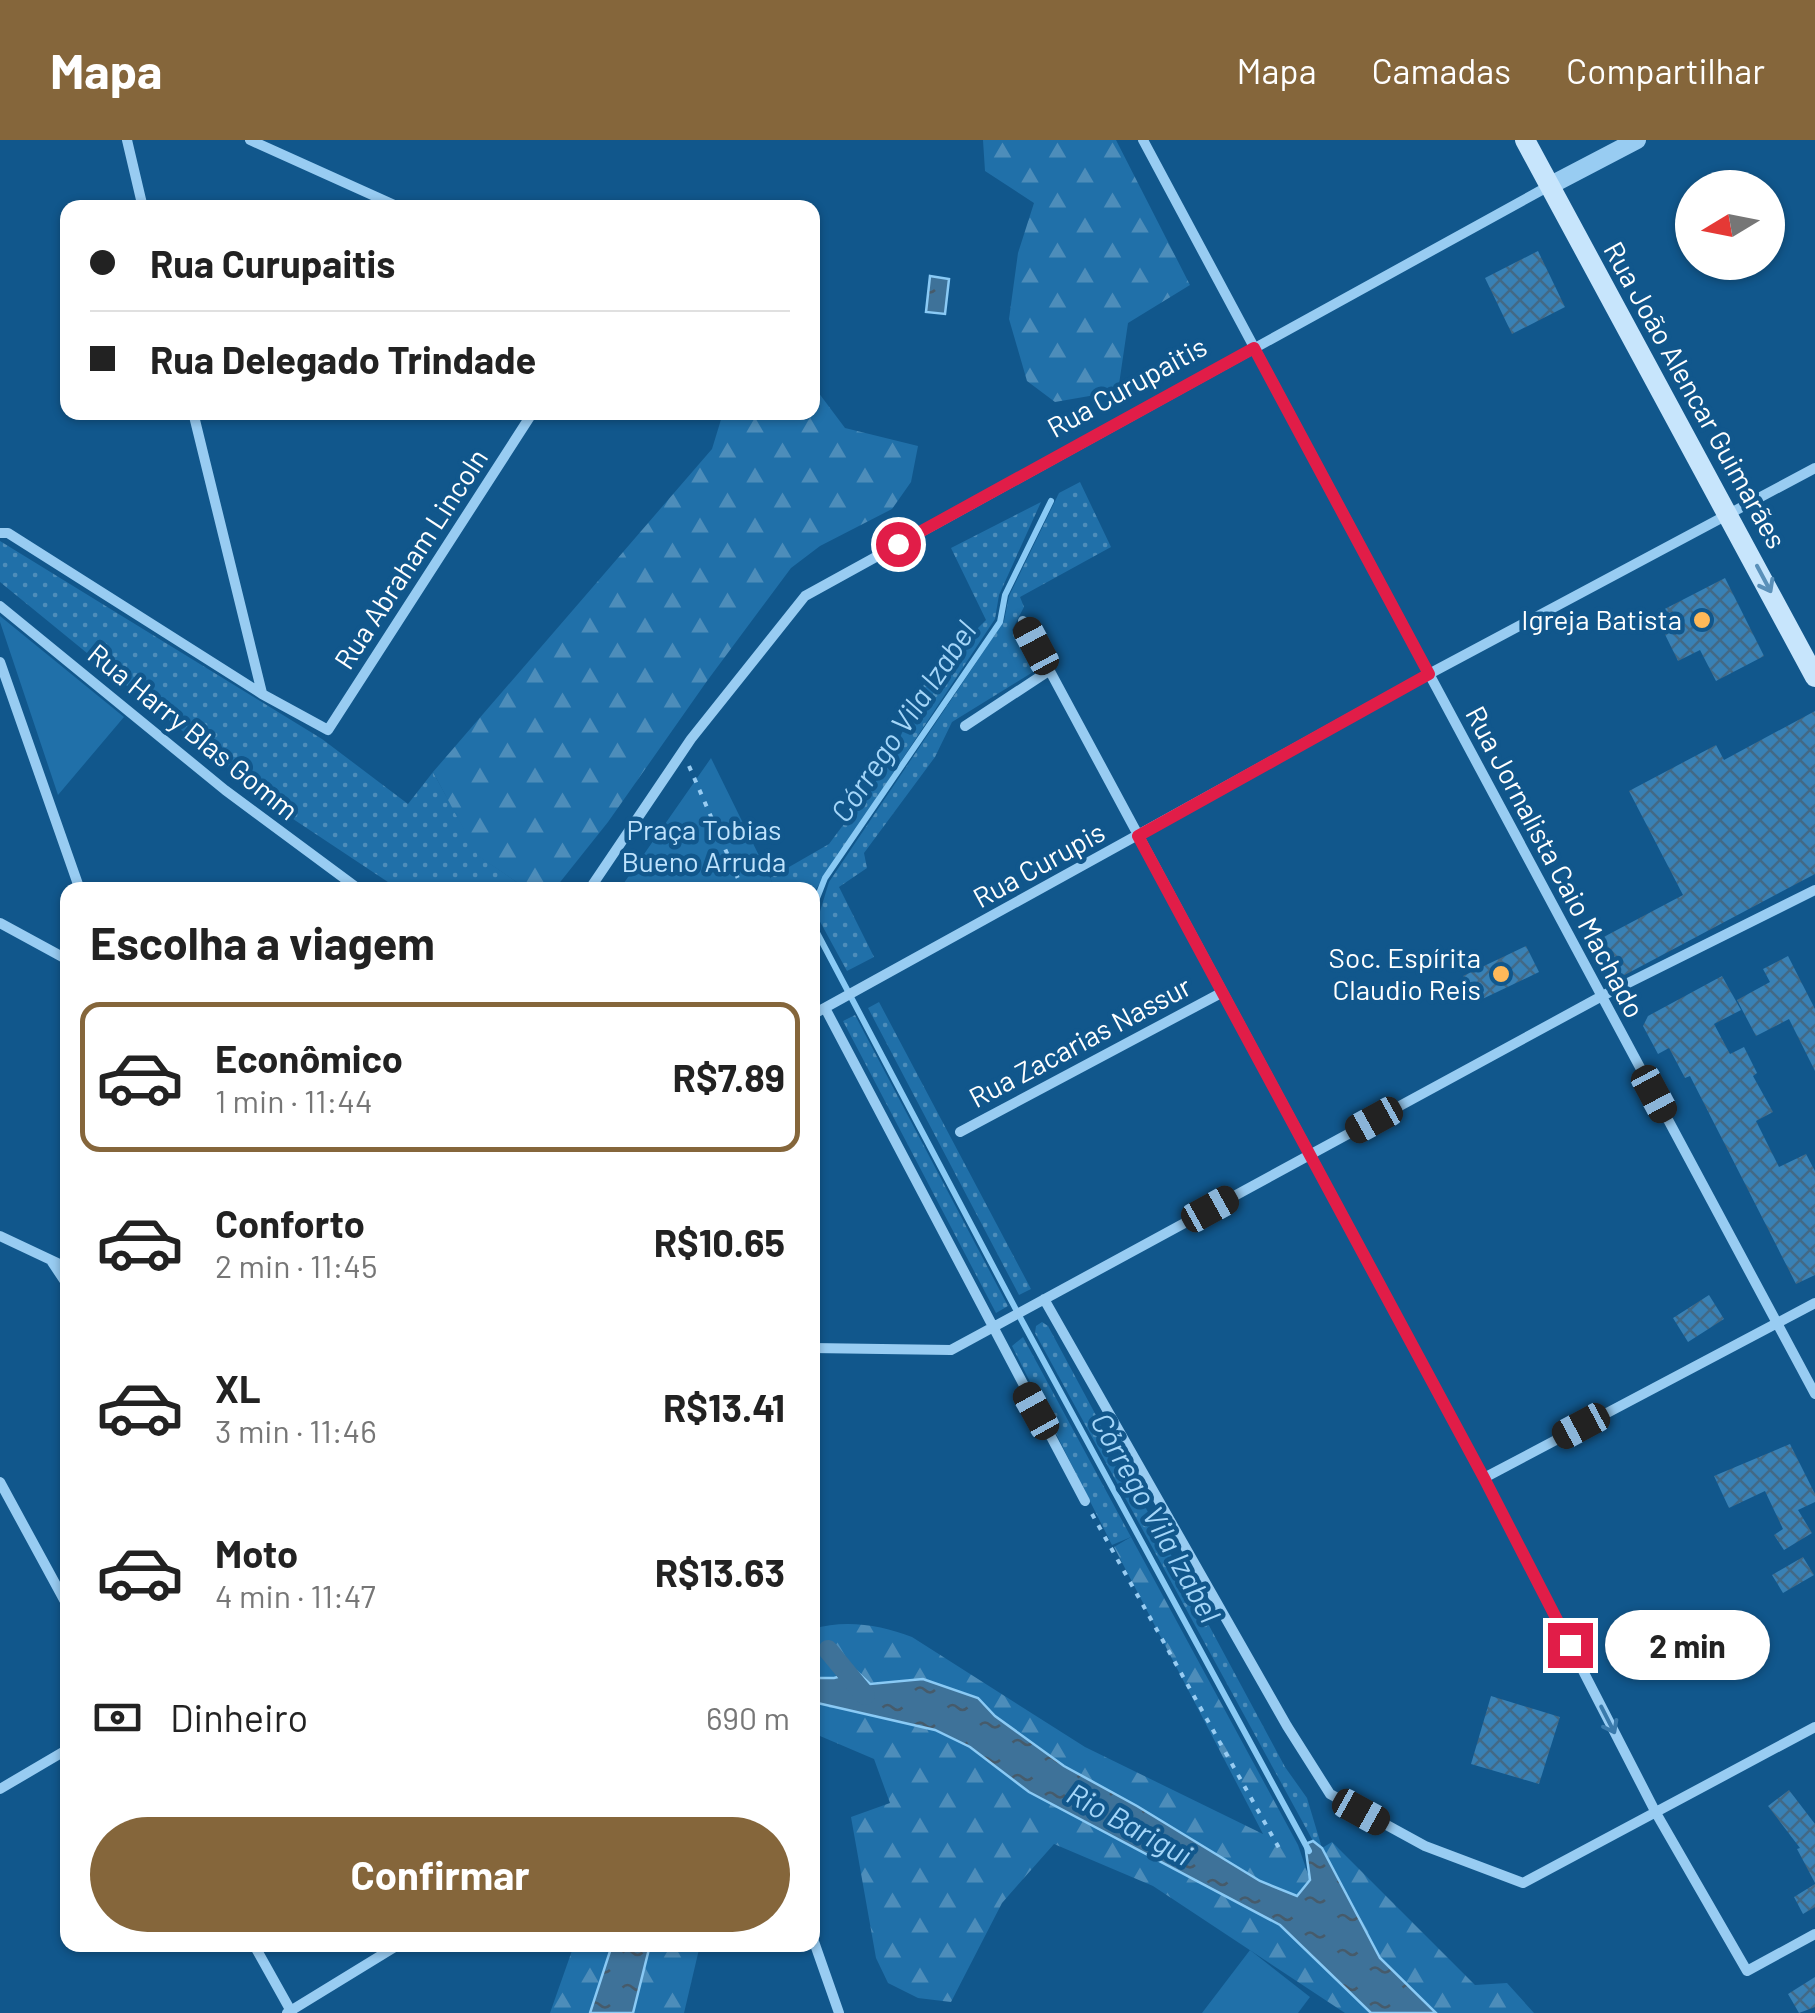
<!DOCTYPE html>
<html lang="pt">
<meta charset="utf-8">
<style>
body{margin:0;font-family:Barlow,sans-serif;background:#f6f6f6;color:#222;height:100vh;display:flex;flex-direction:column;font-size:38px;white-space:nowrap}
*{box-sizing:border-box;margin:0}
p{font-size:32px;color:#767676}
.icon{flex:none;width:55px;height:55px;fill:none;stroke:currentColor;stroke-width:2;stroke-linecap:round;stroke-linejoin:round}
.map{position:relative;flex:1;overflow:hidden}
.drawer{position:absolute;left:60px;top:742px;width:760px;height:1070px;display:flex;flex-direction:column;background:#fff;border-radius:20px;box-shadow:0 2px 8px #0004}
.drawer>*{flex:none}
.banner{position:absolute;left:60px;top:60px;width:760px;height:220px;border-radius:20px;box-shadow:0 2px 8px #0004;display:grid;align-content:center;height:220px;padding:0 30px;background:#fff}
.needle{width:65px;rotate:260deg}
.fabs{position:absolute;left:1675px;top:30px;display:grid;gap:20px}
.fabs a{display:grid;place-items:center;width:110px;height:110px;border-radius:50%;background:#fff;box-shadow:0 2px 8px #0004;font-size:50px}
.end{position:absolute;width:45px;height:45px;margin:-22px;border:12px solid #e11d48;background:#fff;box-shadow:0 0 0 5px #fff}
.from{border-radius:50%}
.bubble{position:absolute;height:70px;border-radius:35px;background:#fff;box-shadow:0 2px 8px #0004;font-size:32px;font-weight:700;line-height:70px;text-align:center}
.car{position:absolute;width:30px;height:60px;margin:-30px -15px;border-radius:12px;box-shadow:0 0 8px 2px #0007;background:linear-gradient(#222 24%,#8ab4d8 0 40%,#222 0 76%,#8ab4d8 0 86%,#222 0)}
.banner b{display:flex;align-items:center;gap:35px;height:95px;font-size:38px}
.banner b+b{border-top:2px solid #e0e0e0}
.banner i{width:25px;height:25px;background:#222}
ul{padding:0;list-style:none}
li{display:flex;align-items:center;gap:30px;height:150px;margin:0 20px 15px;padding:0 10px;border:5px solid transparent;border-radius:20px}
li div{flex:1}
li b{display:block;font-size:38px}
li em{font-style:normal;font-weight:700}
li.on{border-color:#85663b}
li>.icon{width:90px;height:90px;stroke-width:1.5}
h2{padding:0 30px;font-size:45px;line-height:120px}
.pay{display:flex;align-items:center;gap:25px;height:110px;padding:0 30px;font-size:38px}
.pay p{margin-inline-start:auto}
.cta{display:flex;gap:20px;margin-top:auto;padding:20px 30px}
.cta a{flex:1;height:115px;border-radius:60px;background:#85663b;color:#fff;font-size:40px;font-weight:700;line-height:115px;text-align:center}
header{display:flex;align-items:center;gap:60px;box-sizing:border-box;height:140px;padding:0 50px;background:#85663b;color:#fff}
header strong{font-size:48px}
nav{display:flex;gap:55px;margin-inline-start:auto;font-size:35px}
.map>svg:first-child{display:block}
.grass{fill:url(#grass-dots)}
.forest{fill:url(#forest-firs)}
.park{fill:#2070a9}
.water{fill:url(#water-ripples);stroke:#8acaf5;stroke-width:2.5}
.lines{fill:none;stroke-linecap:round;stroke-linejoin:round}
.stream{stroke:#8acaf5;stroke-width:6}
.canal{stroke:#3e7299;stroke-width:20}
.building{fill:url(#building-cross-hatch)}
.path{stroke:#98ccf2;stroke-width:4;stroke-dasharray:5 8;stroke-linecap:butt}
.minor{stroke:#98ccf2;stroke-width:10}
.tertiary{stroke:#98ccf2;stroke-width:18}
.secondary{stroke:#c7e5fc;stroke-width:20}
.oneway{stroke:#5a90b9}
.oneway2{stroke:#3a7aab}
.route{stroke:#e11d48;stroke-width:12}
.poi-dot{fill:#ffb959;stroke:#11578c;stroke-width:4}
.labels{text-anchor:middle;stroke-width:9;stroke-linejoin:round;paint-order:stroke}
.street-label{font-size:28px;fill:#fff;stroke:#11578c}
.poi-label{font-size:28px;fill:#fff;stroke:#11578c;text-anchor:end}
.park-label{font-size:28px;fill:#bfe3fd;stroke:#11578c}
.water-label{font-size:30px;font-style:italic;fill:#a4d6f9;stroke:#11578c}
</style>
<header>
<strong>Mapa</strong>
<nav><a>Mapa</a><a>Camadas</a><a>Compartilhar</a></nav>
</header>
<div class="map">
<svg width="1815" height="1873" viewBox="0 0 1815 1873">
<defs>
<pattern id="grass-dots" width="8" height="8" patternUnits="userSpaceOnUse" patternTransform="scale(2.5)"><rect width="8" height="8" fill="#2070a9"/><path d="M2 2h.1M6 6h.1" fill="none" stroke="#4d8dba" stroke-width="1.8" stroke-linecap="round"/></pattern>
<pattern id="forest-firs" width="22" height="20" patternUnits="userSpaceOnUse" patternTransform="scale(2.5)"><rect width="22" height="20" fill="#2070a9"/><path d="M5 1l3.5 6h-7zM16 11l3.5 6h-7z" fill="#4d8dba"/></pattern>
<pattern id="water-ripples" width="26" height="14" patternUnits="userSpaceOnUse" patternTransform="scale(2.5)"><rect width="26" height="14" fill="#3e7299"/><path d="M2 4q2-2 4 0t4 0M15 11q2-2 4 0t4 0" fill="none" stroke="#465b6b"/></pattern>
<pattern id="building-cross-hatch" width="8" height="8" patternUnits="userSpaceOnUse" patternTransform="scale(2.5)"><rect width="8" height="8" fill="#3981b5"/><path d="M0 0l8 8M0 8l8-8" fill="none" stroke="#426986"/></pattern>
</defs>
<rect width="100%" height="100%" fill="#11578c"/>
<path class="grass" d="M1080,342L1111,407L1020,457L1024,467L1012,490L1033,532L952,582L935,617L864,713L867,728L839,747L874,817L847,831L818,778L829,742L1004,481L1009,456L1059,353Z
M1041,362L999,455L995,479L813,754L812,750H776L770,738L829,704L887,626L926,540L986,480L951,408Z
M0,401L322,599L408,664L433,632L479,716L527,749L557,746L550,750H400L278,669L0,442Z
M879,862L1031,1149L1019,1155L868,868Z
M855,875L1008,1166L996,1173L843,881Z
M1042,1182L1048,1186L1285,1627L1307,1658L1322,1708L1313,1701L1035,1193L1036,1186Z
M1023,1197L1131,1397L1112,1405L1012,1206Z"/>
<path class="forest" d="M983,0H1116L1190,145L1128,183L1118,251L1055,262L1027,241L1009,179L1018,113L1034,63L985,31Z
M813,224L818,252L845,288L918,306L911,342L892,369L820,406L791,428L707,541L608,682L557,746L527,749L478,716L433,632L712,309L723,273L812,272Z
M1131,1397L1298,1705L1310,1740L1298,1756L1260,1741L1137,1666L1064,1626L995,1576L977,1557L923,1539L870,1544L857,1533L833,1538H813V1489C845,1479 881,1485 912,1497L1085,1607L1263,1694L1114,1407Z
M813,1562L935,1590L970,1607L1029,1652L1280,1785L1371,1873H1345L1153,1746L1054,1704L1002,1763L951,1862L918,1858L888,1843L876,1818L851,1677L890,1663L874,1619L820,1596L813,1601Z
M1332,1702L1475,1845L1507,1843L1534,1873H1436L1380,1818L1322,1708Z
M574,1805H612L590,1873H550Z
M650,1805H700L684,1873H633Z"/>
<path class="park" d="M0,476L124,577L58,655L0,482Z
M711,618L776,750H619Z
M1250,1810L1310,1857L1298,1873H1202Z"/>
<path class="water" d="M930,136L949,139L945,174L926,172Z
M857,1532L870,1544L923,1539L978,1558L995,1576L1064,1626L1137,1666L1260,1741L1297,1756L1310,1740L1305,1704L1313,1701L1322,1708L1380,1818L1436,1873H1371L1280,1785L1029,1652L970,1607L935,1590L813,1562V1538H834Z
M612,1805H650L633,1873H590Z"/>
<g class="lines">
<path class="stream" d="M812,771L825,738L1000,482L1005,455L1051,361
M812,776L814,787L1022,1181L1309,1711"/>
<path class="canal" d="M828,1510L865,1555"/>
</g>
<path class="building" d="M1538,111L1565,167L1512,194L1485,138Z
M1725,438L1764,516L1716,541L1700,510L1678,521L1655,474Z
M1815,571V734L1617,839L1598,800L1683,755L1629,651L1716,605L1724,620Z
M1526,806L1539,832L1476,862L1463,836Z
M1788,816L1815,869V931L1789,879L1756,896L1737,860L1770,842L1763,829Z
M1722,836L1741,870L1714,884L1730,914L1744,907L1757,933L1753,936L1773,972L1756,981L1779,1027L1806,1014L1815,1031V1135L1796,1144L1690,936L1685,938L1669,908L1658,914L1643,886L1648,876Z
M1709,1155L1724,1179L1688,1202L1673,1178Z
M1790,1304L1815,1354V1362L1798,1370L1812,1393L1784,1410L1774,1395L1783,1389L1765,1351L1729,1368L1714,1336Z
M1803,1417L1814,1435L1783,1453L1772,1435Z
M1491,1556L1560,1577L1539,1644L1471,1624Z
M1789,1650L1815,1684V1743L1797,1709L1800,1708L1768,1666Z
M1815,1744V1767L1803,1774L1794,1757Z
M1815,1837V1867L1799,1873L1788,1854Z"/>
<g class="lines">
<path class="path" d="M689,626L743,750
M1092,1374L1279,1708"/>
<path class="minor" d="M127,0L143,68
M250,0L401,68
M1143,0L1815,1254
M193,272L262,553
M0,393H8L262,554L328,590L533,272
M0,466L225,650L360,750
M1023,481L1484,1338L1656,1673L1747,1831L1815,1794
M0,522L80,750
M965,586L1050,530
M589,750L691,599L805,456L1549,46
M0,783L68,820
M825,868L1085,1361
M812,875L1429,534L1815,328
M960,992L1221,853
M0,1096L68,1128
M52,1122L68,1146
M1044,1159L1287,1586L1330,1654L1425,1706L1523,1743L1815,1587
M812,1208L951,1210L1602,856L1815,750
M1484,1338L1815,1163
M0,1342L68,1467
M0,1649L68,1609
M812,1796L839,1873
M254,1805L292,1873
M287,1873L398,1805"/>
<path class="tertiary" d="M1549,46L1637,0"/>
<path class="secondary" d="M1525,0L1815,537"/>
</g>
<defs><path id="oneway-shaft" d="M-6 0H5M1.5-3L5.5 0L1.5 3" fill="none" stroke-width="1.6" stroke-linecap="round" stroke-linejoin="round" transform="scale(2.5)"/></defs>
<use class="oneway" href="#oneway-shaft" transform="translate(1764 439) rotate(62)"/>
<use class="oneway2" href="#oneway-shaft" transform="translate(1608 1580) rotate(63)"/>
<g class="lines">
<path class="route" d="M898,404L1254,208L1429,534L1138,696L1484,1338L1570,1505"/>
</g>
<g class="poi-dot">
<circle cx="1702" cy="480" r="10"/>
<circle cx="1501" cy="834" r="10"/>
</g>
<g class="labels">
<g class="street-label">
<text transform="translate(1127 247) rotate(-29)" y="10">Rua Curupaitis</text>
<text transform="translate(1695 255) rotate(61)" y="10">Rua João Alencar Guimarães</text>
<text transform="translate(411 419) rotate(-57)" y="10">Rua Abraham Lincoln</text>
<text transform="translate(193 592) rotate(39)" y="10">Rua Harry Blas Gomm</text>
<text transform="translate(1555 722) rotate(62)" y="10">Rua Jornalista Caio Machado</text>
<text transform="translate(1039 725) rotate(-29)" y="10">Rua Curupis</text>
<text transform="translate(1080 902) rotate(-28)" y="10">Rua Zacarias Nassur</text>
</g>
<g class="poi-label">
<text x="1682" y="490">Igreja Batista</text>
<text x="1481" y="828">Soc. Espírita<tspan x="1481" dy="32">Claudio Reis</tspan></text>
</g>
<g class="park-label">
<text x="704" y="700">Praça Tobias<tspan x="704" dy="32">Bueno Arruda</tspan></text>
</g>
<g class="water-label">
<text transform="translate(904 582) rotate(-56)" y="10">Córrego Vila Izabel</text>
<text transform="translate(1155 1378) rotate(61)" y="10">Córrego Vila Izabel</text>
<text transform="translate(1129 1685) rotate(29)" y="10">Rio Barigui</text>
</g>
</g>
</svg>
<div class="fabs">
<a><svg class="needle" viewBox="-14 -14 28 28"><path d="M0-13l5 13h-10z" fill="#e53935"/><path d="M0 13l5-13h-10z" fill="#767676"/></svg></a>
</div>
<i class="end from" style="left:898px;top:404px"></i>
<i class="end" style="left:1570px;top:1505px"></i>
<div class="bubble" style="left:1605px;top:1470px;width:165px">2 min</div>
<i class="car" style="left:1036px;top:506px;rotate:332deg"></i>
<i class="car" style="left:1654px;top:954px;rotate:152deg"></i>
<i class="car" style="left:1374px;top:980px;rotate:241deg"></i>
<i class="car" style="left:1210px;top:1069px;rotate:61deg"></i>
<i class="car" style="left:1036px;top:1271px;rotate:331deg"></i>
<i class="car" style="left:1581px;top:1286px;rotate:242deg"></i>
<i class="car" style="left:1361px;top:1672px;rotate:119deg"></i>
<div class="banner">
<b><i class="from"></i>Rua Curupaitis</b>
<b><i></i>Rua Delegado Trindade</b>
</div>
<section class="drawer">
<h2>Escolha a viagem</h2>
<ul>
<li class="on"><svg class="icon" aria-label="car" viewBox="0 0 24 24"><path d="M5 17H2v-5l4-1 3-4h7l3 4 3 1v5h-3M9 17h6M6 11h13"/><circle cx="7" cy="17" r="2"/><circle cx="17" cy="17" r="2"/></svg><div><b>Econômico</b><p>1 min · 11:44</p></div><em>R$7.89</em></li>
<li><svg class="icon" aria-label="car" viewBox="0 0 24 24"><path d="M5 17H2v-5l4-1 3-4h7l3 4 3 1v5h-3M9 17h6M6 11h13"/><circle cx="7" cy="17" r="2"/><circle cx="17" cy="17" r="2"/></svg><div><b>Conforto</b><p>2 min · 11:45</p></div><em>R$10.65</em></li>
<li><svg class="icon" aria-label="car" viewBox="0 0 24 24"><path d="M5 17H2v-5l4-1 3-4h7l3 4 3 1v5h-3M9 17h6M6 11h13"/><circle cx="7" cy="17" r="2"/><circle cx="17" cy="17" r="2"/></svg><div><b>XL</b><p>3 min · 11:46</p></div><em>R$13.41</em></li>
<li><svg class="icon" aria-label="car" viewBox="0 0 24 24"><path d="M5 17H2v-5l4-1 3-4h7l3 4 3 1v5h-3M9 17h6M6 11h13"/><circle cx="7" cy="17" r="2"/><circle cx="17" cy="17" r="2"/></svg><div><b>Moto</b><p>4 min · 11:47</p></div><em>R$13.63</em></li>
</ul>
<div class="pay"><svg class="icon" aria-label="cash" viewBox="0 0 24 24"><path d="M3 7h18v10H3z"/><circle cx="12" cy="12" r="2"/></svg>Dinheiro<p>690 m</p></div>
<div class="cta"><a>Confirmar</a></div>
</section>
</div>
